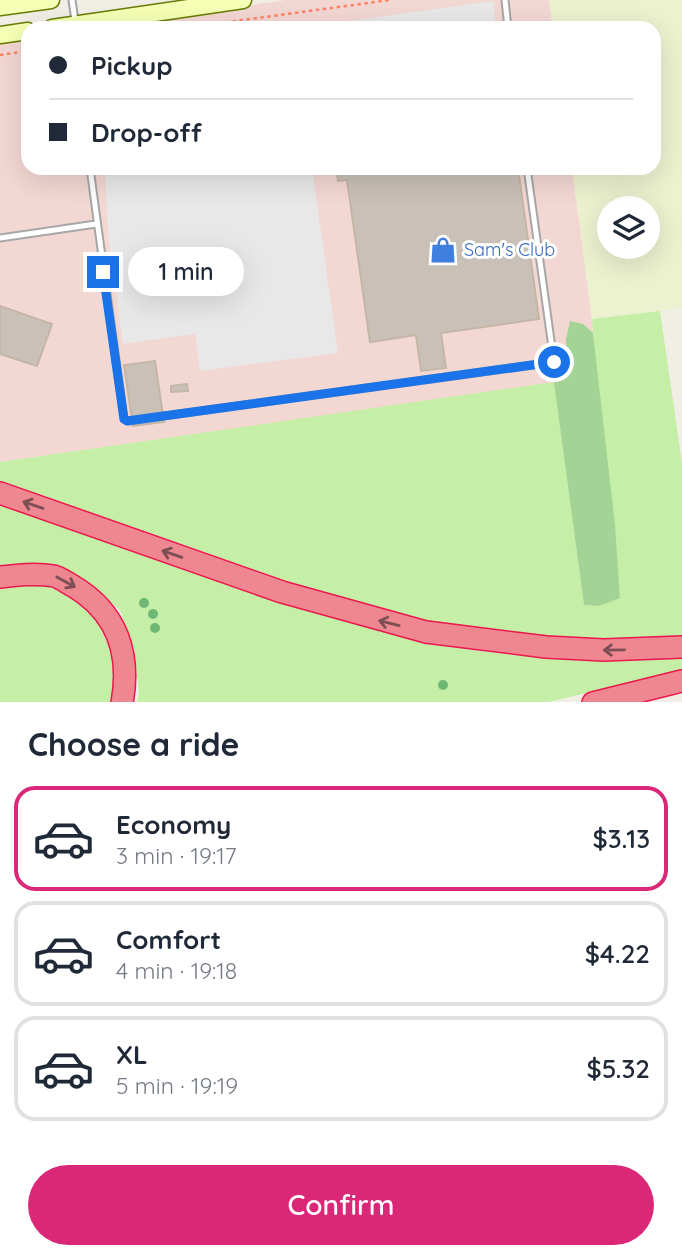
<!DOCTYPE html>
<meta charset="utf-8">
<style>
body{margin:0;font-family:Quicksand,sans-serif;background:#f2f2f3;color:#1f2937;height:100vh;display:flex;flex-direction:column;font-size:26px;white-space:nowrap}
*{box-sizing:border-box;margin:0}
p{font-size:23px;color:#747a83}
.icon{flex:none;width:38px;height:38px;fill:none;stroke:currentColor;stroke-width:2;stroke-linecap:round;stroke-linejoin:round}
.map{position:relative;height:702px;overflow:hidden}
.sheet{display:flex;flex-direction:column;background:#fff;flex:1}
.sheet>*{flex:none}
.top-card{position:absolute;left:21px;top:21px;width:640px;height:154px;border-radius:21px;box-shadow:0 7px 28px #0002;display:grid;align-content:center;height:154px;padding:0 28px;background:#fff}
.controls{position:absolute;left:597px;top:196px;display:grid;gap:14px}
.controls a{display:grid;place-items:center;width:63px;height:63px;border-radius:50%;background:#fff;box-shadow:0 7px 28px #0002;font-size:35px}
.end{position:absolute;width:32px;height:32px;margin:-16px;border:9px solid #1a73e8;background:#fff;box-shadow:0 0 0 4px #fff}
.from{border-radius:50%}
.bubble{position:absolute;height:49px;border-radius:24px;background:#fff;box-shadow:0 7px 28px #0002;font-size:23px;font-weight:600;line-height:49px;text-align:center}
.top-card b{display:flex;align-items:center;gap:24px;height:66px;font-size:26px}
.top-card b+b{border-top:2px solid #e0e1e3}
.top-card i{width:18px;height:18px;background:#1f2937}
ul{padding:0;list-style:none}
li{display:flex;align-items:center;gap:21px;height:105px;margin:0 14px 10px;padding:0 14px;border:4px solid #e0e1e3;border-radius:21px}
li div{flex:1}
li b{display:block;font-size:26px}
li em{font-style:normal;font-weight:600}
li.current{border-color:#db2777}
li>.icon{width:63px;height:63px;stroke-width:1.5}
h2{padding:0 28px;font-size:32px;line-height:84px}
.button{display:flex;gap:14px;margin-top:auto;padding:14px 28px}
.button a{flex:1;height:80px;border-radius:42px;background:#db2777;color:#fff;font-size:28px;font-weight:600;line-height:80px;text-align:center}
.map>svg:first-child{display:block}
.commercial{fill:#f3d7d3}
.farmland{fill:#ecf1cf;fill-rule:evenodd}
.grass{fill:#c5efa7}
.forest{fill:#a3d496}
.parking{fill:#e8e8e8}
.building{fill:#c9c1b8;stroke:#c4b6a6;stroke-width:2}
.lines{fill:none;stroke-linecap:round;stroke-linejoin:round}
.service-casing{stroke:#a7a7a7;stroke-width:9}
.secondary-casing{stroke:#657d00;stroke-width:19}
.motorway-casing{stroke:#eb174e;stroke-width:24}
.path{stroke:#ff8468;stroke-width:2.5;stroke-dasharray:3.5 3.5;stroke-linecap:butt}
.service{stroke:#fff;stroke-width:5}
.secondary{stroke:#f5ffb5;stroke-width:16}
.motorway{stroke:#ef8791;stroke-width:21}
.tree{fill:#6eb774}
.oneway{stroke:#7d4e53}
.route{stroke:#1a73e8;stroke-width:9}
.labels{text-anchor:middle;stroke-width:6;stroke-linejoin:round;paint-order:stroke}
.shop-label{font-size:18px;fill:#366cbe;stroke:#fff;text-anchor:start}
</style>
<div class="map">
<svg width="682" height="703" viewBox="0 0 682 703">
<rect width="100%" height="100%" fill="#f1eee5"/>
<path class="commercial" d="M286,0H549L553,28H88Z
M28,36V168H572L592,319L596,377L0,462V40Z"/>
<path class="farmland" d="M549,0H682V308L592,319L572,168H654V28H553ZM609,208H648V247H609Z"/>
<path class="grass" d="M660,311L682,463V640L610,645L519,638L421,620L326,595L0,481V462L554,382L584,605L599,606L620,597C613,504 599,412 592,319Z
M0,503L348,621L434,645L506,654L584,661L682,658V671L548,702H137L139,693L134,648L120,610L90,586L0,569Z
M34,583C78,594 114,613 116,664C116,677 114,690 113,702H0V587Z"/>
<path class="forest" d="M570,321L583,324L593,333L615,525L620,598L599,606L584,605L554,383L567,374L566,339Z"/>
<path class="parking" d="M493,1L496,28H300Z
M105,168H312L338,353L200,371L195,334L123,344L108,234Z"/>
<path class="building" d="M336,168H518L539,319L441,333L446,368L421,371L416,335L370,342L347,180L338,181Z
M0,306L52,324L37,366L0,354Z
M155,361L164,422L133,426L124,365Z
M187,384L188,391L171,392V386Z"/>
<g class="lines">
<g class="service-casing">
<path id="service" d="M72,0L75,21
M505,0L508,28
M90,168L124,419L128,421L554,362L527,168
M0,238L96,224"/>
</g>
<g class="secondary-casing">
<path id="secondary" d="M0,7L51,0
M52,28L243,0
M0,35L28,31"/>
</g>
<g class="motorway-casing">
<path id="motorway" d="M0,493L282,592L426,632L546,647L604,650L682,647
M0,577C18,575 36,573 54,576C61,578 67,583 73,586C117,612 131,654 122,703
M593,703L682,681"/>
</g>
<path class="path" d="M184,28L390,0
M0,55L28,51"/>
<use href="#service" class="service"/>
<use href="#secondary" class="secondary"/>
<use href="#motorway" class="motorway"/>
</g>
<g class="tree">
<circle cx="144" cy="603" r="5"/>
<circle cx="153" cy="614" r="5"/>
<circle cx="155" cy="628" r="5"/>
<circle cx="443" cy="685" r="5"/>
</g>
<defs><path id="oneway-shaft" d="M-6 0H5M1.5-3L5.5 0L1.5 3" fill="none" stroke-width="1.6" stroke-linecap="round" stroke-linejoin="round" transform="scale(1.75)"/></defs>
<g class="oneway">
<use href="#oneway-shaft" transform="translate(33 505) rotate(-161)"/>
<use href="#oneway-shaft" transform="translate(172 554) rotate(-161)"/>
<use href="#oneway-shaft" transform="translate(66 582) rotate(29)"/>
<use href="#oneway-shaft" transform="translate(389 623) rotate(-166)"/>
<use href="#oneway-shaft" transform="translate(614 650) rotate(179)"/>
</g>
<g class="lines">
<path class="route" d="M103,272L124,419L127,421L554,362"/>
</g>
<defs>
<g id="shop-bare" transform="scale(2.1)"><path d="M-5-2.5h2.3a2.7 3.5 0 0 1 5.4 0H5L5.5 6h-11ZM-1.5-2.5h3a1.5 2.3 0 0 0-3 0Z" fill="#3f7fe0" stroke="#fff" stroke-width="2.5" paint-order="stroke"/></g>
</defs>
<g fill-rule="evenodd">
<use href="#shop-bare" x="443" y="250"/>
</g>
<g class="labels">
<g class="shop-label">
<text x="464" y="256">Sam's Club</text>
</g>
</g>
</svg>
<div class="controls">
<a><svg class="icon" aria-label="layers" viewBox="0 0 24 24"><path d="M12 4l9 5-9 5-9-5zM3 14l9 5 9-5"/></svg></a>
</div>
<i class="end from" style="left:554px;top:362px"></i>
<i class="end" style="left:103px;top:272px"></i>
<div class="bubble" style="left:128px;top:247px;width:116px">1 min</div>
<div class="top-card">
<b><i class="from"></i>Pickup</b>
<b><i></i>Drop-off</b>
</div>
</div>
<section class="sheet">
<h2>Choose a ride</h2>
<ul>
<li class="current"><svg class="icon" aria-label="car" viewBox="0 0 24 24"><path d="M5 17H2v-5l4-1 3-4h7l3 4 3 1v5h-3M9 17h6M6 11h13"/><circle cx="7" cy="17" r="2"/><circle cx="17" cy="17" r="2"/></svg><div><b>Economy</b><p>3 min · 19:17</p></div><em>$3.13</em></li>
<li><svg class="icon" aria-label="car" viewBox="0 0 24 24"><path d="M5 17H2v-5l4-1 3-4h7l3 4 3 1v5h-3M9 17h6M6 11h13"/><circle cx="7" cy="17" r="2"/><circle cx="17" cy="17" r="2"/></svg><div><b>Comfort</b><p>4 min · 19:18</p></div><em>$4.22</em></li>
<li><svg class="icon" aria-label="car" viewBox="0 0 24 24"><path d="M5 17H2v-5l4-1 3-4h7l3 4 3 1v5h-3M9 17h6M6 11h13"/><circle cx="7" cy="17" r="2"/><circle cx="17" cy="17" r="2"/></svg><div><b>XL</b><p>5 min · 19:19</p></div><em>$5.32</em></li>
</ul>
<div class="button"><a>Confirm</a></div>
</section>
